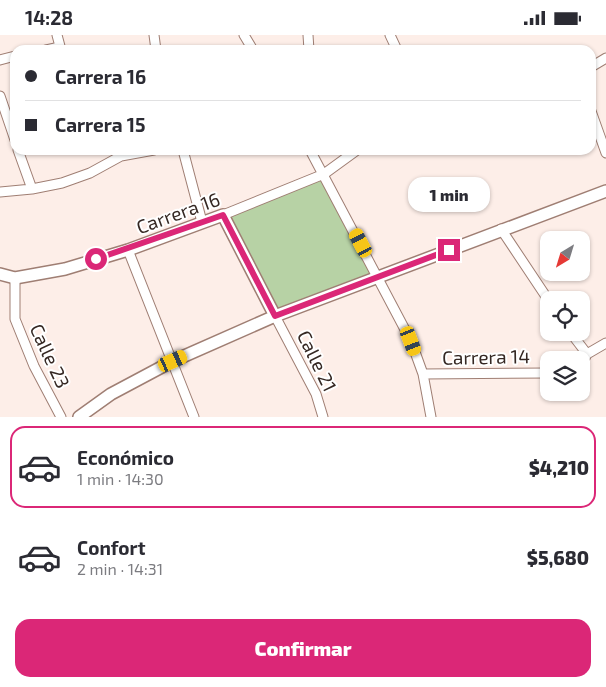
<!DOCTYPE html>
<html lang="es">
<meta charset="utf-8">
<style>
body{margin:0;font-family:"Exo 2",sans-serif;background:#f2f2f3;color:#2b2b33;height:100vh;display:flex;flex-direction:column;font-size:19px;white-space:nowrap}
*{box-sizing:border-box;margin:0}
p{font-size:16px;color:#7c7c81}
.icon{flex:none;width:28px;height:28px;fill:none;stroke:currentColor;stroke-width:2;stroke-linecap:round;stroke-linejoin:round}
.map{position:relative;height:382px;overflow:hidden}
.sheet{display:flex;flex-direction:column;background:#fff;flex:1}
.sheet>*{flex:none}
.hud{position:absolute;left:10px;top:10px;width:586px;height:110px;border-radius:15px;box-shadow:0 1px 4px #0004;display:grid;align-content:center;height:110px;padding:0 15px;background:#fff}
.needle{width:32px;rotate:218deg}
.controls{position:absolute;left:540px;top:196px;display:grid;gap:10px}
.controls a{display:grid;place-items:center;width:50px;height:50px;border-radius:10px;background:#fff;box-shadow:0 1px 4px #0004;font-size:25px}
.end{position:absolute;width:22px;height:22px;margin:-11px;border:6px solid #db2777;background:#fff;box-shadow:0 0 0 2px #fff}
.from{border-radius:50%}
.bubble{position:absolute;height:35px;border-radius:15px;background:#fff;box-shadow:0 1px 4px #0004;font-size:16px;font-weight:800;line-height:35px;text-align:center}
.car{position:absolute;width:15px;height:30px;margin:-15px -8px;border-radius:6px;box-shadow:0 0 4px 1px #0007;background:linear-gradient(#f5c518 24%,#345 0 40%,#f5c518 0 76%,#345 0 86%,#f5c518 0)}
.hud b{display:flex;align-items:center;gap:18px;height:48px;font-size:19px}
.hud b+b{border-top:1px solid #e1e1e2}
.hud i{width:12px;height:12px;background:#2b2b33}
ul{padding:9px 0 0;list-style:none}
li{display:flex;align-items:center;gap:15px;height:82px;margin:0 10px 8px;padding:0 5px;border:2px solid transparent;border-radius:15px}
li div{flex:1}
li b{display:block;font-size:19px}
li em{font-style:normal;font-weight:800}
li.active{border-color:#db2777}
li>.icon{width:45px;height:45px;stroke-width:1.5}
.cta{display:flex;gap:10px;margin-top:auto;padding:10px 15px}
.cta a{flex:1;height:58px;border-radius:15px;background:#db2777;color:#fff;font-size:20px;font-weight:800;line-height:58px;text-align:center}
.status{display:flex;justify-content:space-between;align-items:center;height:35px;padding:0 25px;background:#fff;direction:ltr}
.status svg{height:14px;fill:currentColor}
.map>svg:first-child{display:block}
.green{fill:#b7d2a5}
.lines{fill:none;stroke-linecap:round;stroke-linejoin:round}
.minor-casing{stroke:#9f7e73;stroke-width:11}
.tertiary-casing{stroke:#9f7e73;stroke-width:14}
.minor{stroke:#fff;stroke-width:9}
.tertiary{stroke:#fff;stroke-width:11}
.route{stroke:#db2777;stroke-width:6}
.labels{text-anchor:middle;stroke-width:4;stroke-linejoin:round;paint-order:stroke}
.street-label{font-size:19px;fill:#352823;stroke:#fff}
</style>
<div class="status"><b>14:28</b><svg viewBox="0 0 49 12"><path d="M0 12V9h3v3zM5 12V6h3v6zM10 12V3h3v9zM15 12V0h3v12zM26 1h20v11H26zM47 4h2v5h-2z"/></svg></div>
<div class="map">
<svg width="606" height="382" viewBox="0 0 606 382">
<rect width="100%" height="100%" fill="#fdeee8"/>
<path class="green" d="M323,142L375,242L277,278L226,181Z"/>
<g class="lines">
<g class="minor-casing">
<path id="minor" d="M57,0L61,15
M154,0L156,15
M244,0L253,15
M308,0L309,15
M390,0L397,15
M46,15L60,12
M0,25L15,21
M591,32L606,23
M0,61L15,105
M591,76L606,118
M18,115L32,154
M183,115L202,187
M310,115L411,306L423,339L431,382
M0,157L32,154L62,148L90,138L121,121L154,115
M223,180L324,139L357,115
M501,194L549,266
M128,215L194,382
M15,243V284L34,331L61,382
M275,281L316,359L323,382
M571,298L587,319
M581,331L587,319L606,308
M423,339L549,338"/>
</g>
<g class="tertiary-casing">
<path id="tertiary" d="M0,239L15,243L65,234L128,215L223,180L275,281
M79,382L111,359L173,326L275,281L606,156"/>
</g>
<use href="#minor" class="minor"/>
<use href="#tertiary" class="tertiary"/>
</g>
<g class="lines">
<path class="route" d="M96,224L223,180L275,281L449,215"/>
</g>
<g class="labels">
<g class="street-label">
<text transform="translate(178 178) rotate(-20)" y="7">Carrera 16</text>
<text transform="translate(50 321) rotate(65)" y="7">Calle 23</text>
<text transform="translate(486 322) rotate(-1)" y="7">Carrera 14</text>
<text transform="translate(317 326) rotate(64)" y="7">Calle 21</text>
</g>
</g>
</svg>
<div class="controls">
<a><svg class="needle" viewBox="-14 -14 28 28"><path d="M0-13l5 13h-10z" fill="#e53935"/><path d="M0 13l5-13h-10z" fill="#7c7c81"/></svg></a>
<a><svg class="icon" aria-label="locate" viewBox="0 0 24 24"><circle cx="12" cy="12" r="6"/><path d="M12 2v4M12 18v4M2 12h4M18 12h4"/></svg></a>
<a><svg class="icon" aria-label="layers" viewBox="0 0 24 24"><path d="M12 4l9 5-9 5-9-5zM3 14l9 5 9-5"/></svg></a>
</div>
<i class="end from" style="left:96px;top:224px"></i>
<i class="end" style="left:449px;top:215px"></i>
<div class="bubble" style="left:408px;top:142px;width:82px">1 min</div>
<i class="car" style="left:361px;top:208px;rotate:332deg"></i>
<i class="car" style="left:411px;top:306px;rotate:159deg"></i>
<i class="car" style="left:173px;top:326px;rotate:66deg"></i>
<div class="hud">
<b><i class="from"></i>Carrera 16</b>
<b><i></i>Carrera 15</b>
</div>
</div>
<section class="sheet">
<ul>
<li class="active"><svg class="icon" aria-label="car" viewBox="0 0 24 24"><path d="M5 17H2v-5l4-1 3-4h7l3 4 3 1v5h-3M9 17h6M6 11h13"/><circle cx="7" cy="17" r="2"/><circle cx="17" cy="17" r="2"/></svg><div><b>Económico</b><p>1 min · 14:30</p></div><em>$4,210</em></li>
<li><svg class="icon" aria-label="car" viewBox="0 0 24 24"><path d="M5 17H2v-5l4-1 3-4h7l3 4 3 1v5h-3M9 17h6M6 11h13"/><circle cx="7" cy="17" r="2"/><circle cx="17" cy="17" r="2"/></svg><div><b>Confort</b><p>2 min · 14:31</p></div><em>$5,680</em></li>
</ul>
<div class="cta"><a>Confirmar</a></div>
</section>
